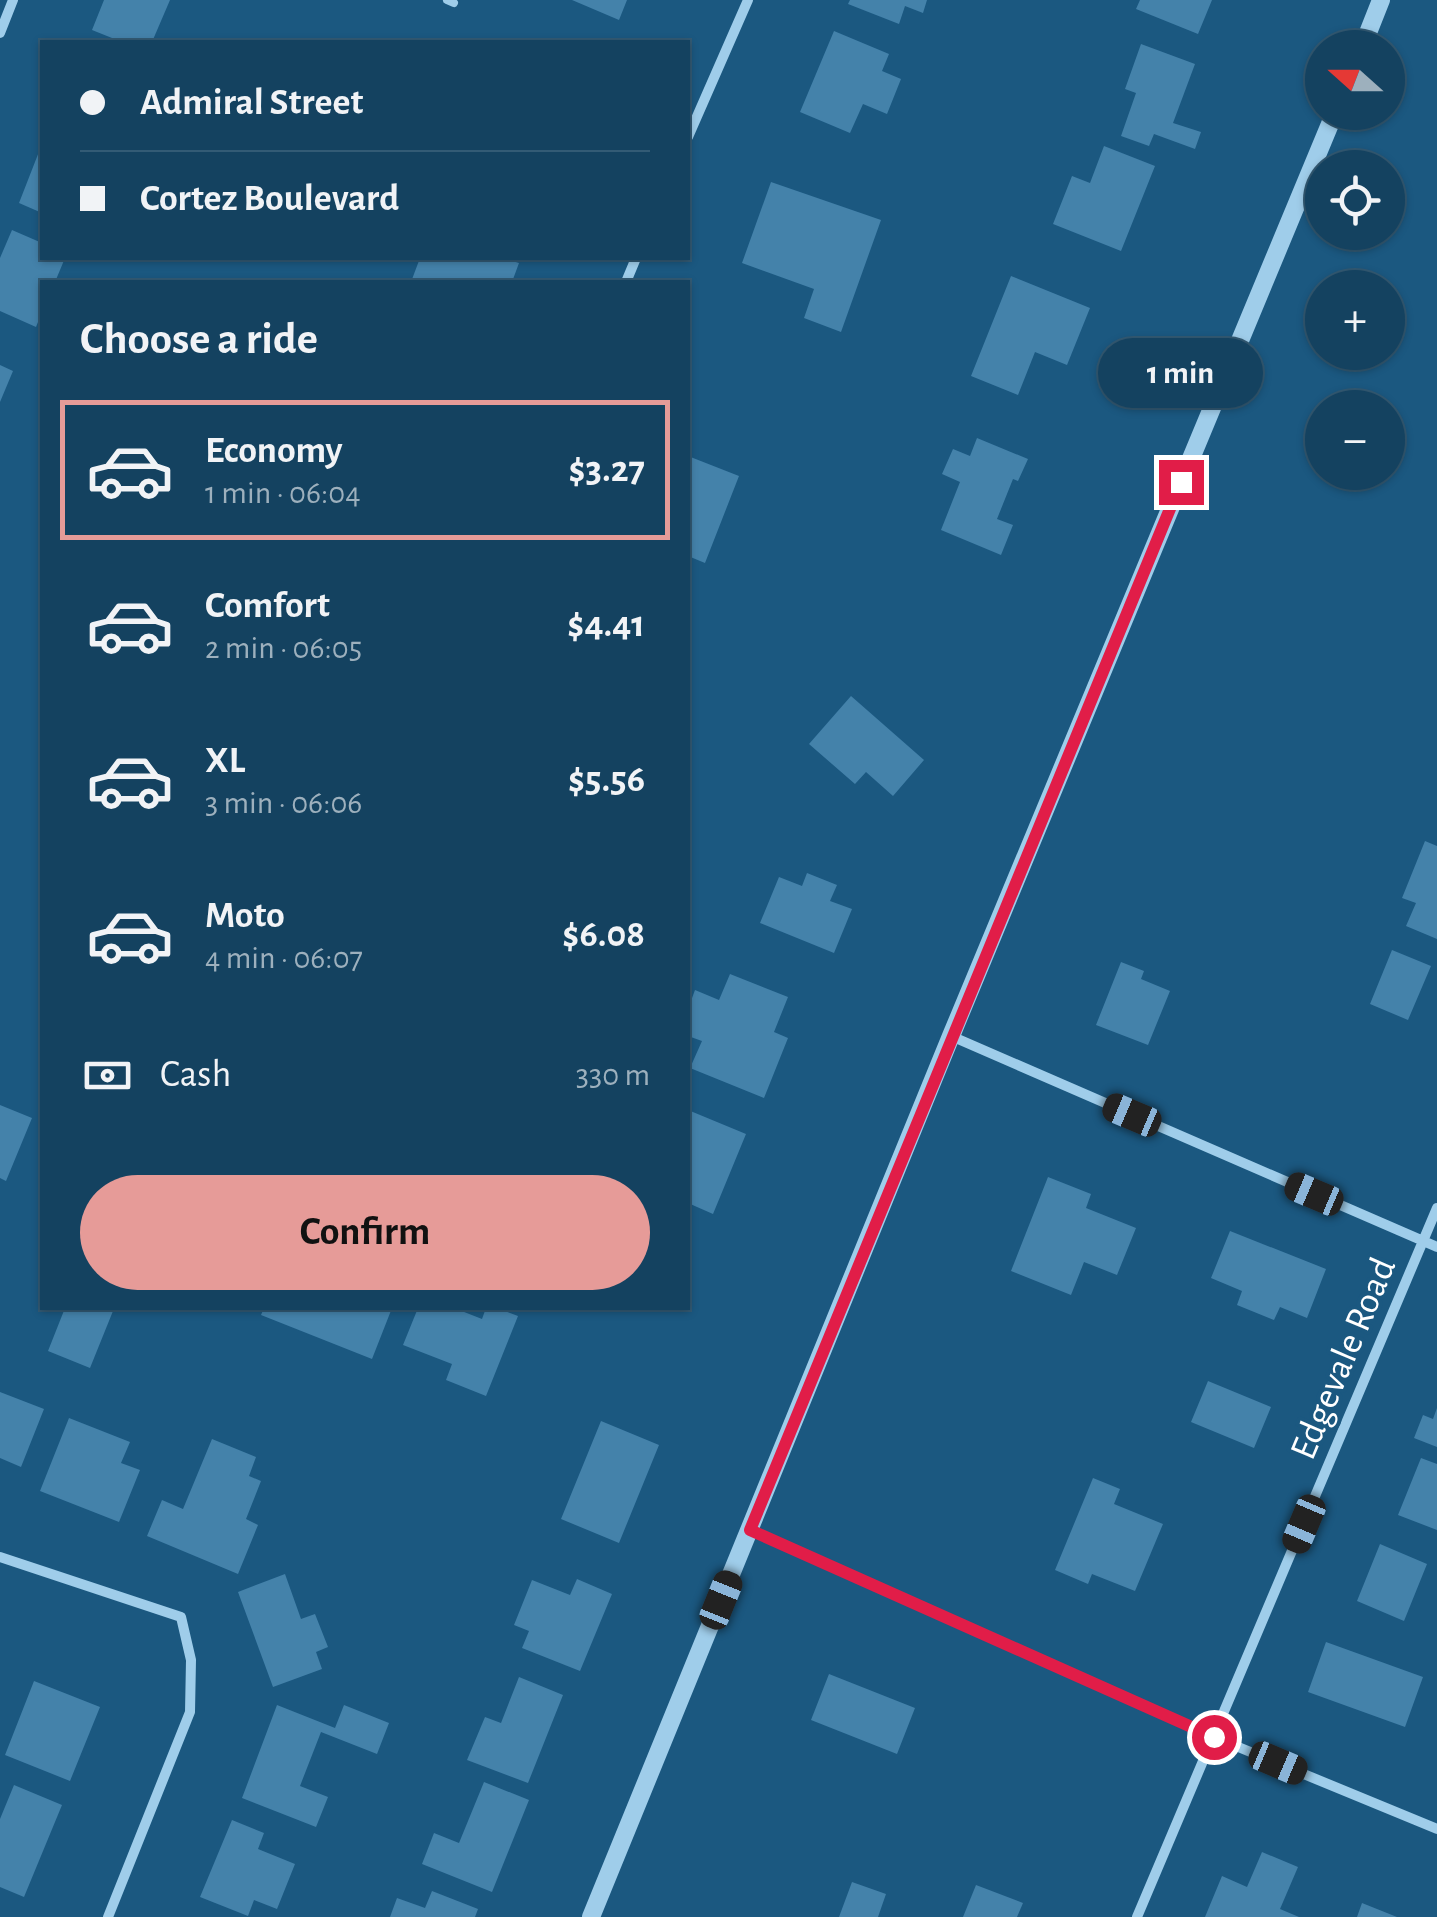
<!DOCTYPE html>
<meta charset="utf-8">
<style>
body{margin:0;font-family:"Alegreya Sans",sans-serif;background:#1d4966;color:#f1f3f6;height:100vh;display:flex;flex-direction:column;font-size:38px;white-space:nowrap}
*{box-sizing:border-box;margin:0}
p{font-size:32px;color:#9db0bd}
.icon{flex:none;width:55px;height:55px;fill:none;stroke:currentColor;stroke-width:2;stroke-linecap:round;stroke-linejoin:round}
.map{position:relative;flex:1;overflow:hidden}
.panel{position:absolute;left:40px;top:280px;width:650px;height:1030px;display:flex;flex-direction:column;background:#144260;border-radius:0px;box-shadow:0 2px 8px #0004,0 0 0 2px #335b75}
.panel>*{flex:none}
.banner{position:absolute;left:40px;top:40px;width:650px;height:220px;border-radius:0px;box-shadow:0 2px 8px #0004,0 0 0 2px #335b75;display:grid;align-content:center;height:220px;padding:0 40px;background:#144260}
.needle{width:65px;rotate:291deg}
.tools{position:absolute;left:1305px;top:30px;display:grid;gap:20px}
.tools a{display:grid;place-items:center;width:100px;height:100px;border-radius:50%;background:#144260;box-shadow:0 2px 8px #0004,0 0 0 2px #335b75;font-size:50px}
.end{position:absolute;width:45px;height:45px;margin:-22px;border:12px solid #e11d48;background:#fff;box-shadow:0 0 0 5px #fff}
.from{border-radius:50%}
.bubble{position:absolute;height:70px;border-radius:35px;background:#144260;box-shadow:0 2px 8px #0004,0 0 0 2px #335b75;font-size:32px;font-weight:700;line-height:70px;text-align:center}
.car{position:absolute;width:30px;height:60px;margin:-30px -15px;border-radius:12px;box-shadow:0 0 8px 2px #0007;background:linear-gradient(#222 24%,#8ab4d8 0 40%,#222 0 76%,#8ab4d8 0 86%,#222 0)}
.banner b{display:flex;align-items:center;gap:35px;height:95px;font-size:38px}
.banner b+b{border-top:2px solid #335b75}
.banner i{width:25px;height:25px;background:#f1f3f6}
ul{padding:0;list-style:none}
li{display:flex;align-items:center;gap:30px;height:140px;margin:0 20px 15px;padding:0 20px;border:5px solid transparent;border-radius:0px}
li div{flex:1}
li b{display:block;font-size:38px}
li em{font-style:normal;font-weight:700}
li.selected{border-color:#e69b98}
li>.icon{width:90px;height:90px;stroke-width:1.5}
h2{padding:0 40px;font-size:45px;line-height:120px}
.pay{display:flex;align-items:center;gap:25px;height:110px;padding:0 40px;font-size:38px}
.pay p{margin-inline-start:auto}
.cta{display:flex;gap:20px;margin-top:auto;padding:20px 40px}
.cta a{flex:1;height:115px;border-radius:60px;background:#e69b98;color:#111;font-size:40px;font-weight:700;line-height:115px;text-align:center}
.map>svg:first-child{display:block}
.building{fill:#4482aa}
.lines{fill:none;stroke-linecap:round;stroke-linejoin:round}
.service{stroke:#9fcdea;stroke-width:8}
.minor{stroke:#9fcdea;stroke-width:10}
.tertiary{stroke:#9fcdea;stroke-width:18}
.route{stroke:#e11d48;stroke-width:12}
.labels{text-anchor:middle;stroke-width:8;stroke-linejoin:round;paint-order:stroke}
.street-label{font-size:38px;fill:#fff;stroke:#1b5880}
</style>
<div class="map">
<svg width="1437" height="1917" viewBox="0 0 1437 1917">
<rect width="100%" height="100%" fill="#1b5880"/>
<path class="building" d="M104,0H170L152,42H122L92,30Z
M572,0H627L619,20Z
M850,0H927L923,13L905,6L899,24L848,4Z
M1140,0H1212L1198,34L1136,9Z
M834,31L889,54L882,71L901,79L887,114L863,104L850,133L800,112Z
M1141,44L1195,64L1173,123L1201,132L1195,149L1154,134L1149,146L1121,136L1136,93L1125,89Z
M42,144V213L19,203Z
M1104,146L1155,166L1121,251L1053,224L1072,176L1090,183Z
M771,182L881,220L841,332L804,318L814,289L742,263Z
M12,230L42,243V258H65L55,282H42V312L36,327L0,311V258Z
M420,258H502L519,263L512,282H411Z
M1011,276L1090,308L1067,365L1035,352L1018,395L971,376Z
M0,365L13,371L0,402Z
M977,438L1028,459L1018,481L1013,479L997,519L1013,525L1001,555L941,530L960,482L942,474L953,449L970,456Z
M688,456L739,476L705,563L688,556Z
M851,696L924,760L893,796L866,772L855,784L809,744Z
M1425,841L1437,846V939L1406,926L1416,903L1402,898Z
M807,873L837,885L830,901L852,909L834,953L760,923L779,877L802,886Z
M1392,950L1431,966L1408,1020L1370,1004Z
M1121,962L1144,971L1141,979L1170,991L1148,1045L1096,1025Z
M730,974L788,997L774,1032L788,1038L764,1098L690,1068L702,1041L688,1036V1009L695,990L719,1000Z
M0,1105L32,1118L6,1181L0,1178Z
M688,1110L746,1134L713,1214L688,1203Z
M1048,1177L1091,1194L1086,1208L1136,1228L1117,1275L1084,1262L1071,1295L1011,1271Z
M1230,1231L1326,1269L1307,1318L1280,1307L1274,1320L1237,1305L1242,1291L1211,1278Z
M65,1308H105L113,1311L90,1368L48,1351Z
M264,1308H392L372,1359L261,1315Z
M418,1308H454L482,1319L486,1308H497L518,1316L486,1396L446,1380L452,1364L403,1345Z
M1208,1381L1271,1407L1254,1448L1191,1422Z
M0,1392L44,1409L21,1467L0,1458Z
M1437,1408V1447L1414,1438L1423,1415L1433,1419Z
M69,1418L130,1442L121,1463L140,1470L119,1522L40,1491Z
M601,1421L659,1445L619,1543L561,1519Z
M212,1439L256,1457L249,1476L261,1481L246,1519L258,1525L238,1574L147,1536L162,1500L183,1509Z
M1421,1458L1437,1464V1530L1398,1515Z
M1093,1478L1120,1489L1114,1504L1163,1524L1135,1591L1092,1574L1088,1584L1055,1570Z
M1380,1544L1427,1564L1404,1621L1357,1601Z
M285,1574L301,1619L315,1614L328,1647L316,1652L322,1669L273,1687L238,1592Z
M577,1579L612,1594L580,1671L522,1648L529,1631L514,1625L532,1580L570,1595Z
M1326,1642L1423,1677L1405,1727L1308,1692Z
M829,1674L915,1708L897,1754L811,1720Z
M519,1677L563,1695L528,1783L467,1760L485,1717L501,1723Z
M34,1681L100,1707L70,1781L5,1755Z
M277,1705L335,1728L344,1705L389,1723L377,1754L321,1732L300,1786L328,1797L316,1827L242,1798Z
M484,1782L529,1800L492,1892L422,1864L434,1833L459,1843Z
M14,1785L62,1805L24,1897L0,1887V1819Z
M232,1820L264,1833L258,1849L295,1864L277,1909L254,1900L248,1916L200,1897Z
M1262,1852L1298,1867L1280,1909L1299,1917H1205L1222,1876L1247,1887Z
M852,1882L886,1894L878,1917H839Z
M976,1885L1023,1903L1017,1917H963Z
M432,1891L478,1909L475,1917H390L397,1898L425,1908Z
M1362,1903L1397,1917H1357Z"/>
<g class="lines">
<path class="service" d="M447,0L454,3"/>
<path class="minor" d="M0,33L13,0
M688,137L748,0
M626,282L636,258
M951,1036L1437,1247
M750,1530L1214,1737L1437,1829
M0,1557L181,1617L191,1660L190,1712L108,1917
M1137,1917L1437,1208"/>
<path class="tertiary" d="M1362,48L1381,0
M591,1917L951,1036L1335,112"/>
</g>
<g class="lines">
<path class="route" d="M1181,482L750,1530L1214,1737"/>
</g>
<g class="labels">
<g class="street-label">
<text transform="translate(1342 1358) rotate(-67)" y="13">Edgevale Road</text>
</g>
</g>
</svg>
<div class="tools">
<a><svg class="needle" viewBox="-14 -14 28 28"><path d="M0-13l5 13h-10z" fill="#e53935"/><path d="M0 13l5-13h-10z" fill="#9db0bd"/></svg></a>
<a><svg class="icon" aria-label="locate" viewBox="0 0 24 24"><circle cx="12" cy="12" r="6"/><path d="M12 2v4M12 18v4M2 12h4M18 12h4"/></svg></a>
<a>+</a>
<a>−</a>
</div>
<i class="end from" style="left:1214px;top:1737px"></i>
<i class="end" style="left:1181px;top:482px"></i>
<div class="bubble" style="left:1098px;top:338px;width:165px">1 min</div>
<i class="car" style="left:1132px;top:1115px;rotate:293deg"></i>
<i class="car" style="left:1314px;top:1194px;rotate:293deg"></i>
<i class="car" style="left:1304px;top:1524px;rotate:203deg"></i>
<i class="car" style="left:721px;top:1600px;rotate:22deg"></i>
<i class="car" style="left:1278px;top:1763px;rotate:113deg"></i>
<div class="banner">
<b><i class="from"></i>Admiral Street</b>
<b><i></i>Cortez Boulevard</b>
</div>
<section class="panel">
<h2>Choose a ride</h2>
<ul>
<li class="selected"><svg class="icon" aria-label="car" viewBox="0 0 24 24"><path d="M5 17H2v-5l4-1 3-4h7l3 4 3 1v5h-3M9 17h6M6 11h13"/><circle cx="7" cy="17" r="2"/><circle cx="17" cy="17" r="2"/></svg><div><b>Economy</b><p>1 min · 06:04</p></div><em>$3.27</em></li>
<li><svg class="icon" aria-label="car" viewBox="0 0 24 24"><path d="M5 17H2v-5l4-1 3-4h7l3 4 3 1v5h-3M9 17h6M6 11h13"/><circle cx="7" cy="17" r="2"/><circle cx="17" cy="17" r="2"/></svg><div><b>Comfort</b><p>2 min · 06:05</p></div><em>$4.41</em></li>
<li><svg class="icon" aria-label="car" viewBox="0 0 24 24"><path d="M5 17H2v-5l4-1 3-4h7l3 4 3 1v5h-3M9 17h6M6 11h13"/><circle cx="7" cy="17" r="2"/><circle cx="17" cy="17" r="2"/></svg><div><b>XL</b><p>3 min · 06:06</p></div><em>$5.56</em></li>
<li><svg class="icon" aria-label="car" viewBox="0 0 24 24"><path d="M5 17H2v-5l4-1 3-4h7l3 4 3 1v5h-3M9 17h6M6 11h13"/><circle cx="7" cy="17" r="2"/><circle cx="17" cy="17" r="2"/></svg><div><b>Moto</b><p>4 min · 06:07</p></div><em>$6.08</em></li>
</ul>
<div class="pay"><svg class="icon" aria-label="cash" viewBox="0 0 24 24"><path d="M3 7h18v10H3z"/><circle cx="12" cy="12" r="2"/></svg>Cash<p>330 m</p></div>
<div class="cta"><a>Confirm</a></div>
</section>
</div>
